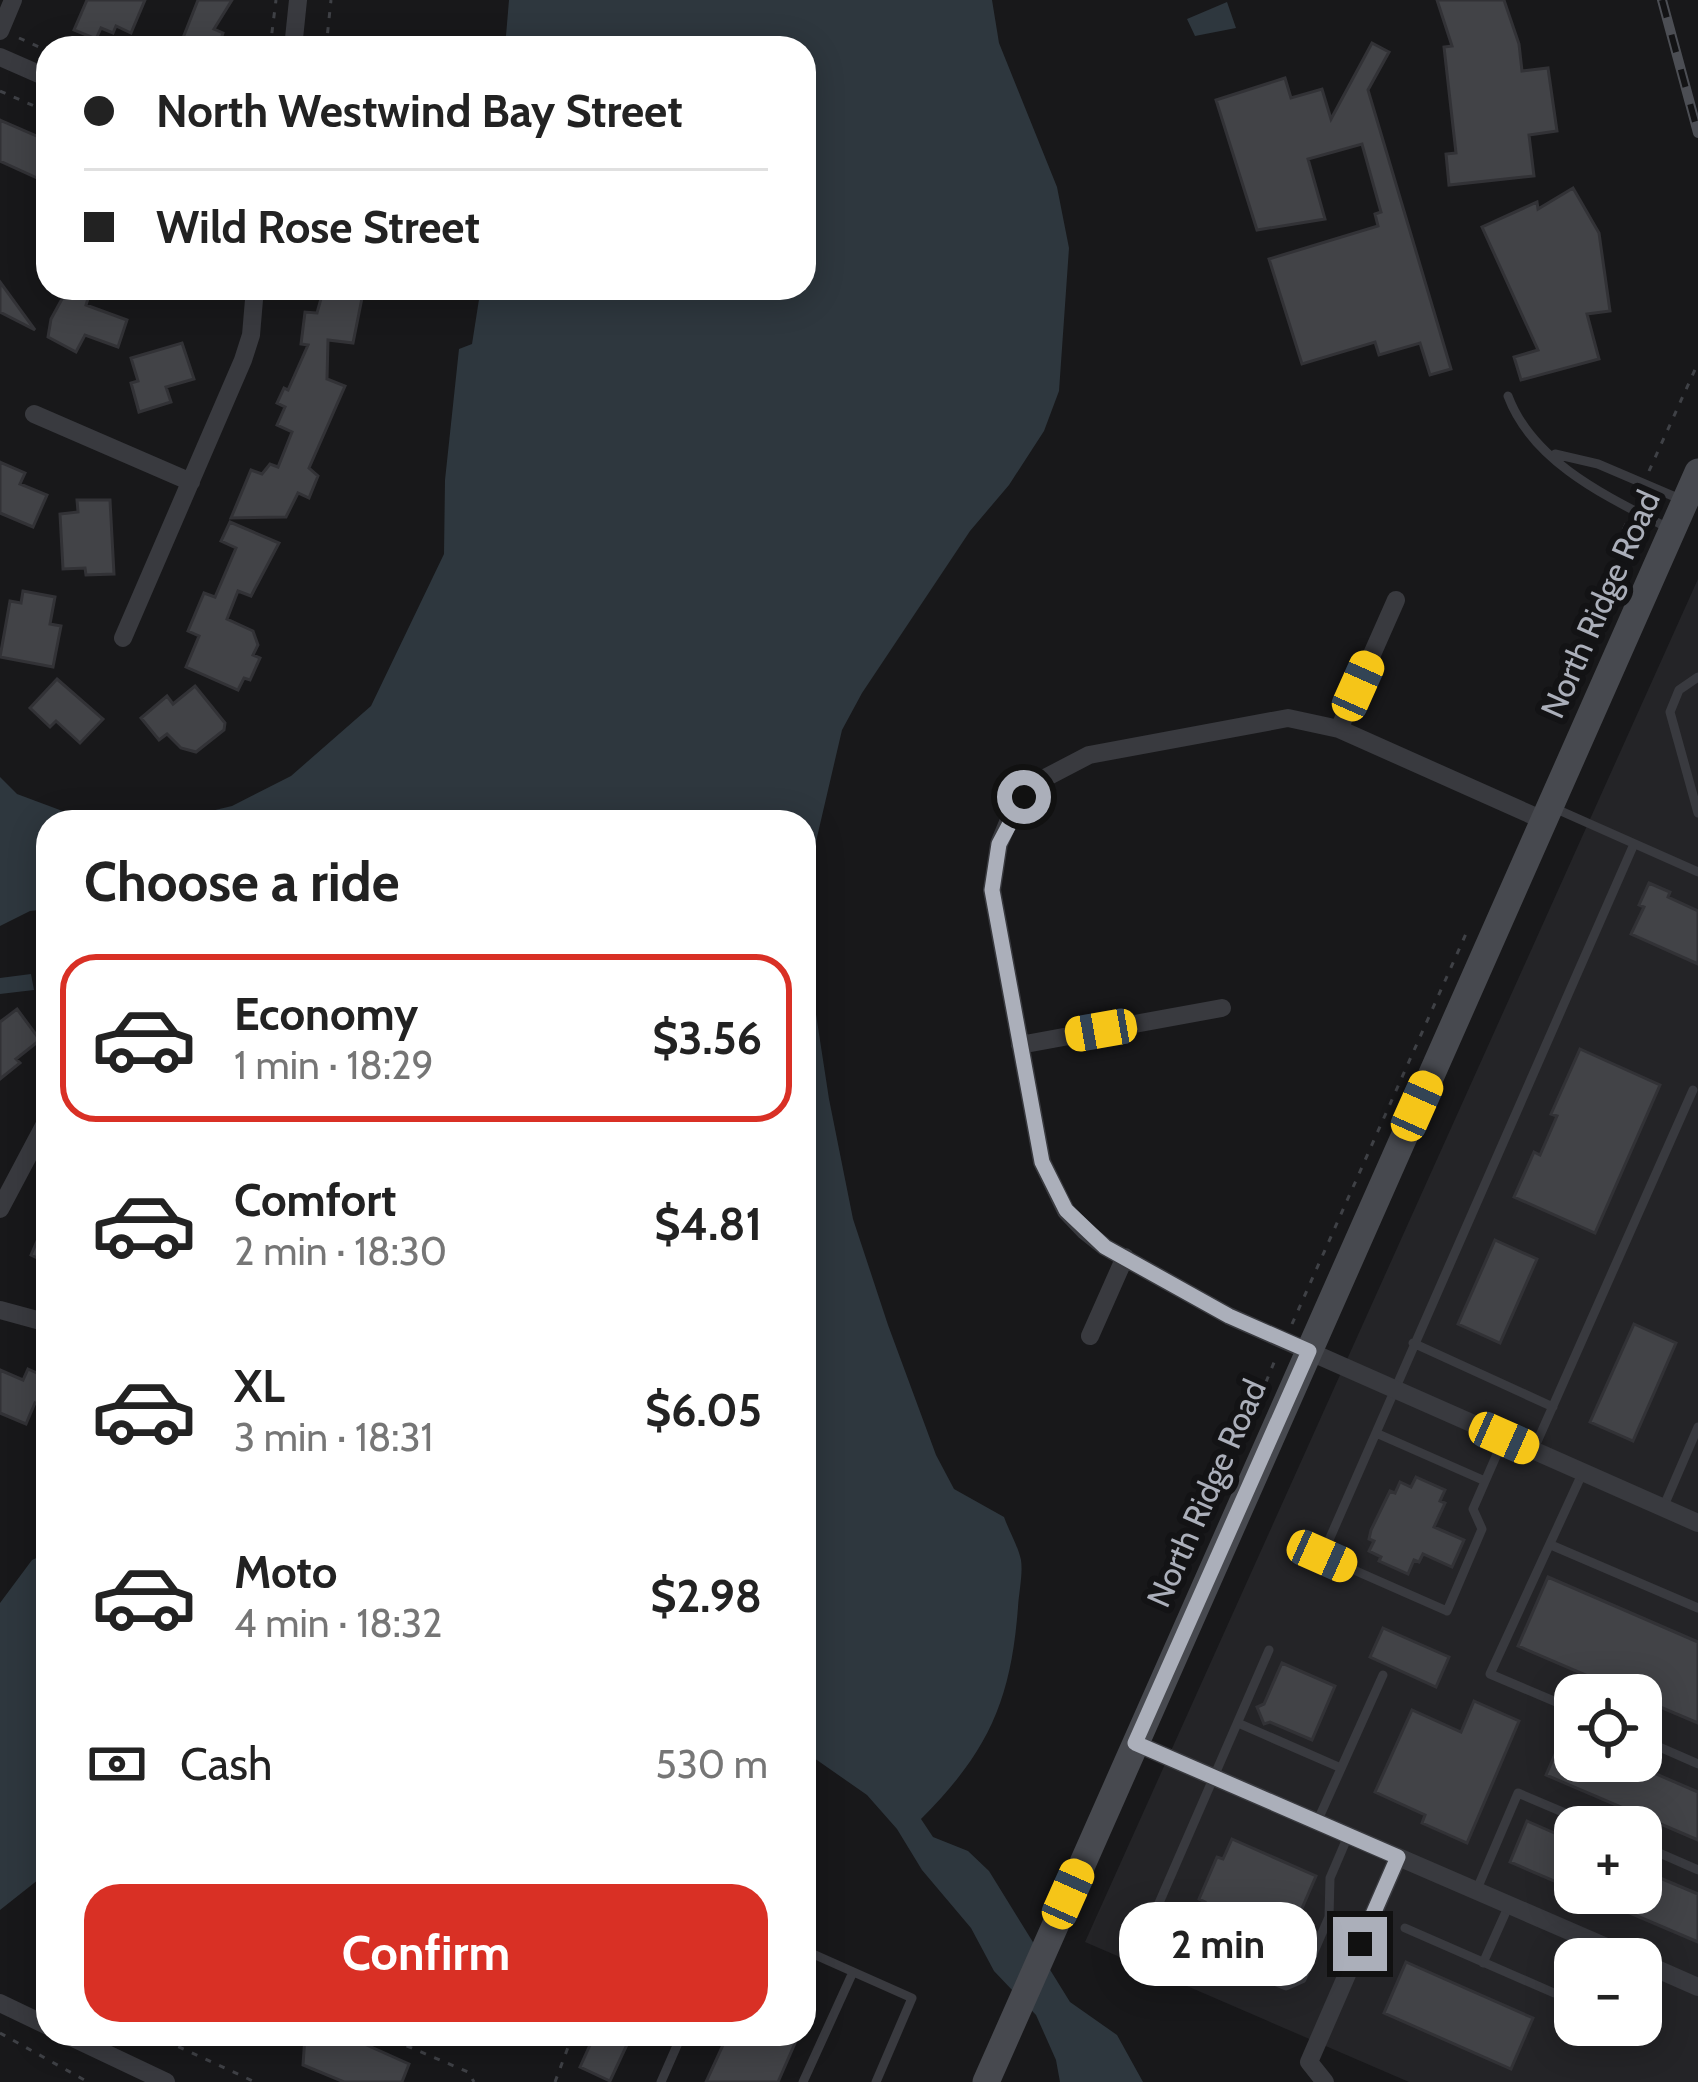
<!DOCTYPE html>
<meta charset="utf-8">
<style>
body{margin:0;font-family:Cabin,sans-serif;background:#f2f2f2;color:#222;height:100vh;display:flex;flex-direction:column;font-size:45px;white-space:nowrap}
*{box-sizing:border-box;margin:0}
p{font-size:39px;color:#767676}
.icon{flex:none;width:66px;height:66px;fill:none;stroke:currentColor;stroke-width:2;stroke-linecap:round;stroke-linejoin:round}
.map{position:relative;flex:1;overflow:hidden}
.details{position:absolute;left:36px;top:810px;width:780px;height:1236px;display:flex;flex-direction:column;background:#fff;border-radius:36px;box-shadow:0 6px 30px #0003}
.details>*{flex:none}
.guide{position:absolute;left:36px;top:36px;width:780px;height:264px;border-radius:36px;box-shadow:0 6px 30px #0003;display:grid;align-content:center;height:264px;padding:0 48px;background:#fff}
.tools{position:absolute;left:1554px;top:1674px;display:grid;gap:24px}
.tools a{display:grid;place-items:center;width:108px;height:108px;border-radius:24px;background:#fff;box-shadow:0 6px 30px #0003;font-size:60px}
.end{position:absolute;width:54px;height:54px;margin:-27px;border:15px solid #abafba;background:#111;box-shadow:0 0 0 6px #111}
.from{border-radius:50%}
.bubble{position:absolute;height:84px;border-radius:36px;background:#fff;box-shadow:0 6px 30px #0003;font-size:39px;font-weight:700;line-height:84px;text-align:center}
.car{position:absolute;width:36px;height:72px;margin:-36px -18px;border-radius:15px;box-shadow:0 0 9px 3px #0007;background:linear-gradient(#f5c518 24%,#345 0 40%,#f5c518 0 76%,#345 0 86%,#f5c518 0)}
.guide b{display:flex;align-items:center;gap:42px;height:114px;font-size:45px}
.guide b+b{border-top:3px solid #e0e0e0}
.guide i{width:30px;height:30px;background:#222}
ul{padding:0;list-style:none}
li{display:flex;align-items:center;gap:36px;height:168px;margin:0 24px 18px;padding:0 24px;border:6px solid transparent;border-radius:36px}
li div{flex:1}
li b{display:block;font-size:45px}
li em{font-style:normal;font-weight:700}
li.on{border-color:#d93025}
li>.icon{width:108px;height:108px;stroke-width:1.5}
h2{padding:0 48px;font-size:54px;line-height:144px}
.pay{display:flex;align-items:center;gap:30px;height:132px;padding:0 48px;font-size:45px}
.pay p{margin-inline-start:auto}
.action{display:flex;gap:24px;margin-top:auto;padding:24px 48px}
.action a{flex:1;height:138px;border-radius:36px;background:#d93025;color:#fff;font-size:48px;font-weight:700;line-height:138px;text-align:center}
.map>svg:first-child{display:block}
.built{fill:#242427;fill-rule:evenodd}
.water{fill:#2e373e}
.building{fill:#424347;stroke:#323236;stroke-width:3}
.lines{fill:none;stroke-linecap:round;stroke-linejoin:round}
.path{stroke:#3f4146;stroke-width:3;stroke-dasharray:6 9;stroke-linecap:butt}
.service{stroke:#393a3f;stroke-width:9}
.minor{stroke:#393a3f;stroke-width:18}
.secondary{stroke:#47494f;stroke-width:27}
.rail-casing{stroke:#4c4e54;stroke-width:10}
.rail{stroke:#131315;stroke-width:6;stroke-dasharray:18;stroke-linecap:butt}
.route{stroke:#abafba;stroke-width:15}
.labels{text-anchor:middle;stroke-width:12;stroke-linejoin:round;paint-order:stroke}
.street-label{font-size:33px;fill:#abafba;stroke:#131315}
</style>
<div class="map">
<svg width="1698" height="2082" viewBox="0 0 1698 2082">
<rect width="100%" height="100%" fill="#18181a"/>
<path class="built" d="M1698,579V2082H1409L1085,1942ZM1575,1695H1641V1761H1575ZM1575,1827H1641V1893H1575ZM1575,1959H1641V2025H1575Z"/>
<path class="water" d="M509,0H992L999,43L1057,187L1069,248L1059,391L1044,431L1009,485L970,531L862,693L842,730L804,893V822H165L232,806L291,776L371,706L444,554L445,480L459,349L472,344L480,293L469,288H804V48H505Z
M1227,2L1236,28L1195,36L1187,19Z
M0,777L17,794L92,822H48V909L30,911L0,926Z
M804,936L829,1099L853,1219L888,1325L936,1455L954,1489L1004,1517C1009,1531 1018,1546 1021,1560C1023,1574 1019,1592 1018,1607C1011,1701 988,1752 921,1819L933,1837L968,1851L989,1871L1070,2002L1117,2035L1143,2082H1060L1056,2060L1036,2015L994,1971L971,1928L922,1870L897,1829L867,1795L804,1751Z
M31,974L34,990L0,994V978Z
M48,1553V1872L0,1910V1603L32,1560Z"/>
<path class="building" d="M87,0H145L131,33L116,26L113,33L101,28L96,39L74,30Z
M198,0H232L214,29L223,33L218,48H179Z
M1437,0H1504L1519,44L1522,71L1548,68L1557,131L1529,135L1534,176L1449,185L1446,154L1456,153L1444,47L1452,46Z
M1372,43L1389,52L1368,90L1451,369L1430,375L1420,343L1379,355L1375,342L1302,364L1269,259L1378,226L1375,214L1381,212L1362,144L1308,159L1325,219L1257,230L1216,100L1285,78L1291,98L1322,89L1331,119Z
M0,120L48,141V183L0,161Z
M1573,188L1599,233L1610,311L1587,314L1599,359L1521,380L1514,357L1538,350L1482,227L1537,202L1538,209Z
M0,282L35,330L0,312Z
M68,288L90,292L86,305L127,320L118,347L85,335L76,352L48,337L51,319Z
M324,288H364L353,343L328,340L327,379L345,386L309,468L318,476L309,498L298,493L286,517L231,518L251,470L262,474L270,464L278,467L292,432L277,425L285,407L277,403L284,388L288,390L308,345L301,344L305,312L317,313Z
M182,343L194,379L166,387L171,402L139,412L131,383L138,381L131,358Z
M0,462L25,473L20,484L47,495L33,527L0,513Z
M77,500H110L114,574L86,575L85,568L63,569L60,514L78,512Z
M230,522L279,543L251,596L238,591L227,619L253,631L258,645L253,655L260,658L250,680L244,678L238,690L186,667L199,636L188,631L204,593L215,597L236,548L221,541Z
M23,591L55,597L50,624L61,626L53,667L0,657L10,601L21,603Z
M57,679L103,719L80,743L56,721L50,727L30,708Z
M195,686L225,723L224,730L196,752L181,748L167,734L159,740L141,718L167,696L173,704Z
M1649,883L1670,892L1668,897L1698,911V964L1631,934L1644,907L1639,905Z
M17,1009L40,1040L16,1059L20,1063L0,1079V1022Z
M1580,1049L1660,1085L1595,1233L1514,1197L1534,1152L1540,1155L1557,1116L1551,1114Z
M48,1216V1263L31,1255Z
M1495,1240L1537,1259L1500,1343L1458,1324Z
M1634,1324L1676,1343L1633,1441L1590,1422Z
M28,1369L48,1378V1408L35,1403L26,1424L0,1413V1370L23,1380Z
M1416,1477L1445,1490L1440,1501L1445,1503L1434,1527L1464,1540L1452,1567L1423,1554L1419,1562L1414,1560L1408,1574L1379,1561L1381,1557L1369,1551L1374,1541L1369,1539L1371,1530L1390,1491L1395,1493L1400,1482L1411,1487Z
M1548,1577L1698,1642V1723L1641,1699V1695H1632L1518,1646Z
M1383,1628L1449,1657L1436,1687L1370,1657Z
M1282,1663L1335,1686L1312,1740L1270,1722L1264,1724L1257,1707L1264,1704Z
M1474,1701L1519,1721L1467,1843L1422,1823L1425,1815L1375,1792L1412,1710L1461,1732Z
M1564,1734L1575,1739V1761H1626L1698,1792V1840L1546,1775Z
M1527,1821L1575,1842V1890L1510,1862Z
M1232,1839L1316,1876L1280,1959L1196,1923L1205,1902L1199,1899L1217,1857L1223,1859Z
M1641,1870L1698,1894V1942L1583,1893H1641Z
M1406,1962L1533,2018L1511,2069L1384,2013Z
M311,2034H342L409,2064L402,2082H344L303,2065L305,2036Z
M595,2034H632L610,2081L580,2067Z
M728,2034H799L778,2082H706Z"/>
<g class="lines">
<path class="path" d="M19,38L48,51
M270,48L276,0
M326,48L331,0
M0,91L48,112
M1649,471L1698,363
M1626,524L1623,530L1635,544L1634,557
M1292,1324L1469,927
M1266,1382L1275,1360
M0,2033L88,2082
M151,2034L255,2082
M379,2034L468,2072L474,2082
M555,2082L573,2034"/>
<path class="service" d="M1508,396C1533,463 1608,497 1668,528
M1555,454L1598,464L1680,499
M1698,677L1679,690L1670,712L1698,813
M1554,808L1698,872
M1413,1343L1553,1407
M1376,1433L1485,1481
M1504,1438L1473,1509L1482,1529L1447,1611L1322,1556L1634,844
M1533,1451L1693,1090
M1663,1508L1698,1427
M1551,1545L1698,1608
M1269,1650L1149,1926L1286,1986L1302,1979L1329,1917L1330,1878L1348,1836
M1575,1710L1490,1674L1582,1474
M1238,1723L1341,1768
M1641,1739L1698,1764
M1317,1822L1383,1675
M1641,1845L1698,1870
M1477,1889L1518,1793L1598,1827
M1405,1928L1554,1993
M804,1950L912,1998L876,2082
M1483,1963L1509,1905
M661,2082L682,2034
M803,2082L853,1972"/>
<path class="minor" d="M0,31L13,0
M293,48L298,0
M0,57L48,78
M34,414L191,482
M123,638L243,360L251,335L255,288
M1339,729L1396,600
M1543,820L1339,729L1288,718L1089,755L1043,779L1009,820L999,844L992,890L1042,1162L1066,1211L1085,1231L1105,1247L1229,1316L1698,1523
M1020,1045L1222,1008
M0,1209L45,1124
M0,1310L48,1323
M1090,1336L1125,1257
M1135,1743L1634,1959
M1641,1962L1698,1987
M0,2003L48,2026
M65,2034L166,2082
M1325,2082L1309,2062L1398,1857"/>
<path class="secondary" d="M986,2082L1698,472"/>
<g class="rail-casing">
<path id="rail" d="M1662,0L1698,133"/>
</g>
<use href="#rail" class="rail"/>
</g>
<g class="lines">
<path class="route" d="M1024,797L999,844L992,890L1042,1162L1066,1210L1105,1247L1229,1316L1309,1351L1135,1743L1398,1857L1360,1944"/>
</g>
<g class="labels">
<g class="street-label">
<text transform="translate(1600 604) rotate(-66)" y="12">North Ridge Road</text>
<text transform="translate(1206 1493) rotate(-66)" y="12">North Ridge Road</text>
</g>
</g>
</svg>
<div class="tools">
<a><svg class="icon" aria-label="locate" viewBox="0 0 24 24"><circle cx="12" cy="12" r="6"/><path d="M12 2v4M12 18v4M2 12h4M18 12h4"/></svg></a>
<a>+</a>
<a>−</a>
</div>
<i class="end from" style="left:1024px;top:797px"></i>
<i class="end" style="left:1360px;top:1944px"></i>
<div class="bubble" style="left:1119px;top:1902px;width:198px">2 min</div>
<i class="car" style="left:1358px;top:686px;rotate:24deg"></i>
<i class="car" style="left:1101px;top:1030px;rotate:260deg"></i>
<i class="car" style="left:1417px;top:1106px;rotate:24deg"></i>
<i class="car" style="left:1504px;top:1438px;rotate:114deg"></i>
<i class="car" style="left:1322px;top:1556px;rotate:114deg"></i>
<i class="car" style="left:1068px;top:1894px;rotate:24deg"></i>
<div class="guide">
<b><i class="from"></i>North Westwind Bay Street</b>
<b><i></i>Wild Rose Street</b>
</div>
<section class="details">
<h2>Choose a ride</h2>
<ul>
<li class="on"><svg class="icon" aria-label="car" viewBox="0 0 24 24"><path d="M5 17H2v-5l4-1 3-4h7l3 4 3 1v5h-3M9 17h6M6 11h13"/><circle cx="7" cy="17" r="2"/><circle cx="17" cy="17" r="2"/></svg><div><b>Economy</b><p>1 min · 18:29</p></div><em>$3.56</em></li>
<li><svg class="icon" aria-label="car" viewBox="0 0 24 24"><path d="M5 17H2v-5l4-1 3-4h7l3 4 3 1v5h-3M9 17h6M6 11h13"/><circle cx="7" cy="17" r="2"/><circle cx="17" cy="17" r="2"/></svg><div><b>Comfort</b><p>2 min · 18:30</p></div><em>$4.81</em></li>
<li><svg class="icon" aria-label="car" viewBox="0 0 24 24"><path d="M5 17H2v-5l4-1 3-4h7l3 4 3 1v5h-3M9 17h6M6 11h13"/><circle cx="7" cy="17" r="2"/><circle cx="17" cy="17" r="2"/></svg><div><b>XL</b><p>3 min · 18:31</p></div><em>$6.05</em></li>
<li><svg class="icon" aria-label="car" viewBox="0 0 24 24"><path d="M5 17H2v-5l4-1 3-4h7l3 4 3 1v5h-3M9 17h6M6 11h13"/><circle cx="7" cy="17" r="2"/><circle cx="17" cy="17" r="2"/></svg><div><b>Moto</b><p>4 min · 18:32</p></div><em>$2.98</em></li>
</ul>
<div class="pay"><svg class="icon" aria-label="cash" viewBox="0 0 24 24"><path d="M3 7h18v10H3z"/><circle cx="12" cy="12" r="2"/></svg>Cash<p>530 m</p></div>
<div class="action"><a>Confirm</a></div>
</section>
</div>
